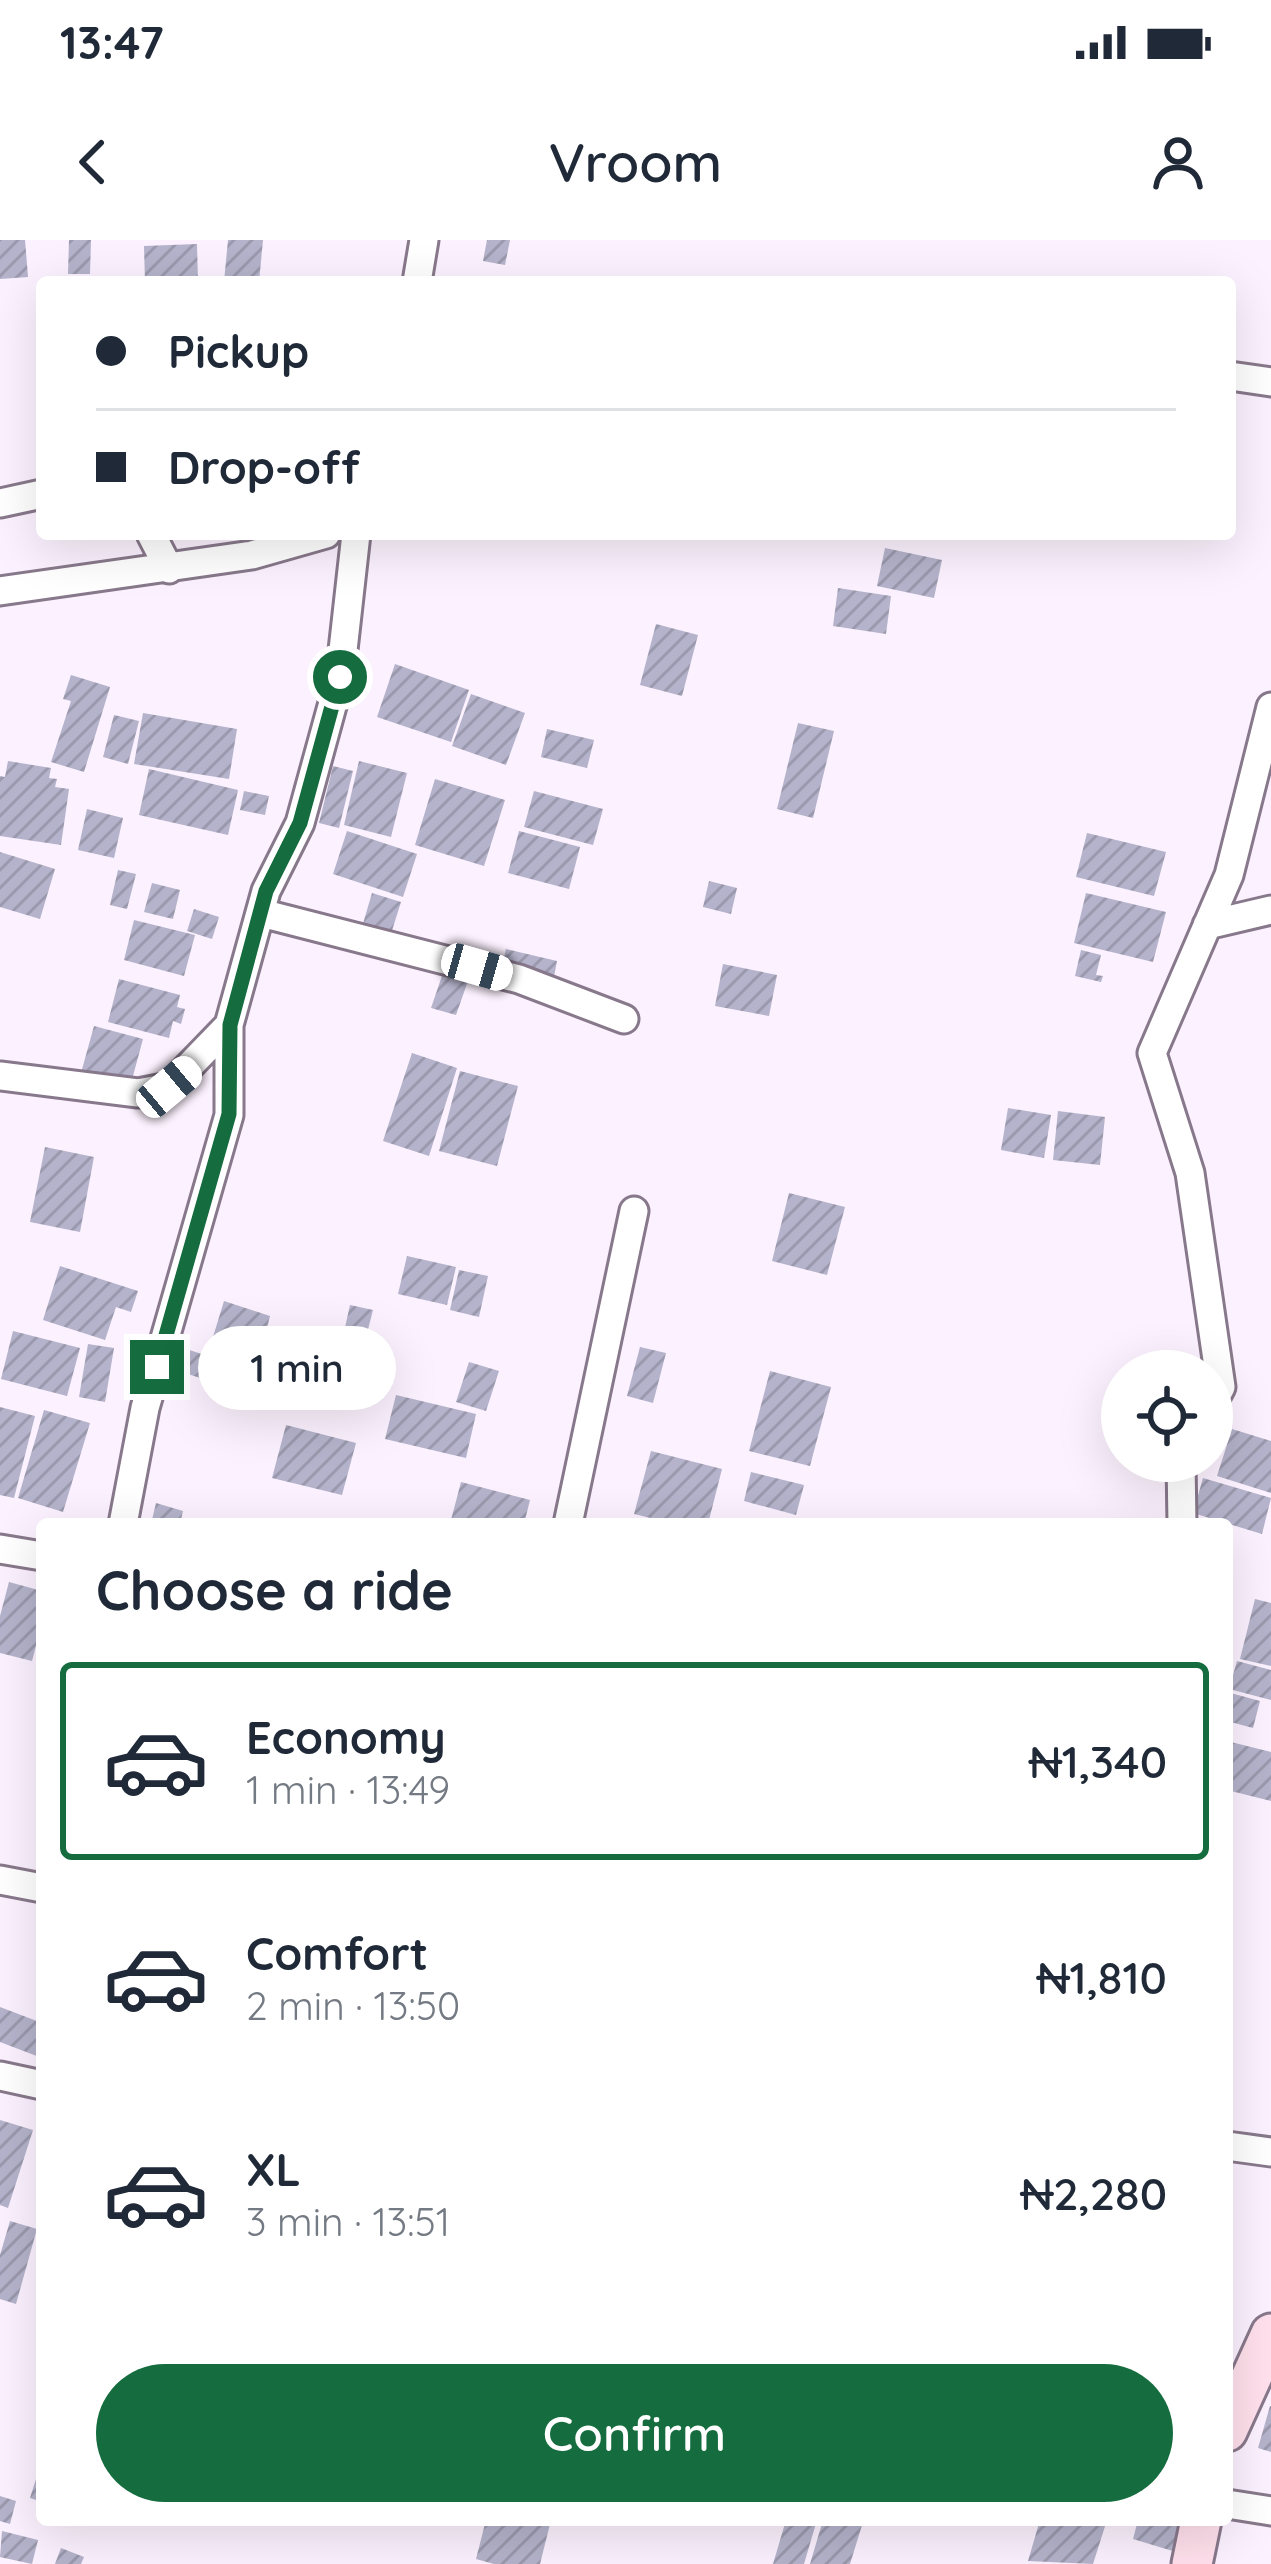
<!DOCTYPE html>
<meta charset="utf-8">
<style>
body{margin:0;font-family:Quicksand,sans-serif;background:#f2f2f3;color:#1f2937;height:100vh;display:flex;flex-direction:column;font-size:45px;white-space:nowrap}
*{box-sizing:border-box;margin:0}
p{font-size:39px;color:#747a83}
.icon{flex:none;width:66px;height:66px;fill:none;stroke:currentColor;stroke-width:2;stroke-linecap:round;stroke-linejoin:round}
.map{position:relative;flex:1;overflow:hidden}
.panel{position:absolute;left:36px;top:1278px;width:1197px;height:1008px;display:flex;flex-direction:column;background:#fff;border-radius:12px;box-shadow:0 12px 48px #0002}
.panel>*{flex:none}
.hud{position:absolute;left:36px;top:36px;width:1200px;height:264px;border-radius:12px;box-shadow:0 12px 48px #0002;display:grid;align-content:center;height:264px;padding:0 60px;background:#fff}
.controls{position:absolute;left:1101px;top:1110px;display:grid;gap:24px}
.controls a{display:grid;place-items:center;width:132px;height:132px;border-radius:50%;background:#fff;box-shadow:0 12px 48px #0002;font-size:60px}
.end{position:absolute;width:54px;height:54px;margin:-27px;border:15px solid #156c3e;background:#fff;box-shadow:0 0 0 6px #fff}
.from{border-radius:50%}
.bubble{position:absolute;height:84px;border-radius:42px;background:#fff;box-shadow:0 12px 48px #0002;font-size:39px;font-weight:600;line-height:84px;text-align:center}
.car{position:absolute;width:36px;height:72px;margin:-36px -18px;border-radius:15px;box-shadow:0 0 9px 3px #0007;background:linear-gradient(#fff 24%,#345 0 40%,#fff 0 76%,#345 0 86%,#fff 0)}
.hud b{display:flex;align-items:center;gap:42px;height:114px;font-size:45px}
.hud b+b{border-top:3px solid #e0e1e3}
.hud i{width:30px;height:30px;background:#1f2937}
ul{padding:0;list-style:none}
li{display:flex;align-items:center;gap:36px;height:198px;margin:0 24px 18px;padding:0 36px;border:6px solid transparent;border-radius:12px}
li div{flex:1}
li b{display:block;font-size:45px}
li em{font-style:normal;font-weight:600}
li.on{border-color:#156c3e}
li>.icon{width:108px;height:108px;stroke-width:1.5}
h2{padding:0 60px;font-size:54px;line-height:144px}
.primary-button{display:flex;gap:24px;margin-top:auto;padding:24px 60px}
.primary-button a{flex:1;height:138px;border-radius:72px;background:#156c3e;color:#fff;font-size:48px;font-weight:600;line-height:138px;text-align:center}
.status{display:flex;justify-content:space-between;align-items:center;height:84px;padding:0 60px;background:#fff;direction:ltr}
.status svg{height:33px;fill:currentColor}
header{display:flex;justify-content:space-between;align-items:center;height:156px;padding:0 60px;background:#fff;font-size:54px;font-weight:600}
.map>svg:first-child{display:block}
.building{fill:url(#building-hatch)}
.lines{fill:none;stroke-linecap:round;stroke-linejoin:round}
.street-casing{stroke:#88788b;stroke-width:33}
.secondary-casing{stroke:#88788b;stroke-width:45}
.street{stroke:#fff;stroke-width:27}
.secondary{stroke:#ffe0ec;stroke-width:39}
.route{stroke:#156c3e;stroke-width:15}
</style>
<div class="status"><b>13:47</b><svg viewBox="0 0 49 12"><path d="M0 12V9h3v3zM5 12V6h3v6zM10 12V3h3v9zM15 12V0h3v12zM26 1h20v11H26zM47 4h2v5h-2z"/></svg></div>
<header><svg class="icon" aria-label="back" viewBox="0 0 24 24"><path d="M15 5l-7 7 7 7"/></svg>Vroom<svg class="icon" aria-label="person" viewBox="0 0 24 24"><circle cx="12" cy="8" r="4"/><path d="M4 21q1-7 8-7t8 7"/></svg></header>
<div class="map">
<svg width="1271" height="2324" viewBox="0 0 1271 2324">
<defs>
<pattern id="building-hatch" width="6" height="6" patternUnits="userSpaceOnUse" patternTransform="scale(3)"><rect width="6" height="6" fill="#b4b3cb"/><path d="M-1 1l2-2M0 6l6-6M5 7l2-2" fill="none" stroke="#9a99ad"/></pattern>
</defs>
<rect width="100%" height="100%" fill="#fcf1fe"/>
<path class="building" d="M0,0H25L28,37L0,39Z
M69,0H91L90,34H68Z
M228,0H263L259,42H224Z
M487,0H510L505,25L483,21Z
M197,4L198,42H145L144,6Z
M885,308L942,320L934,358L877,346Z
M838,348L891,356L886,394L833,386Z
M656,384L698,395L682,456L640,445Z
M395,424L469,450L451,502L377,477Z
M71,435L110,447L84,532L51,522L71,461L63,459Z
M471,454L525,473L506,525L452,506Z
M143,473L237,489L229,539L134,524Z
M114,475L139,481L128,524L103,517Z
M798,483L834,491L813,578L777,569Z
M547,489L594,500L587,528L541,517Z
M8,521L51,528L49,538L57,539L55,547L69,549L61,605L0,596V536L5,537Z
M359,521L407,533L391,597L344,585Z
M333,526L353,531L339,588L319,583Z
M149,529L238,550L228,595L139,575Z
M435,539L505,560L484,626L415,605Z
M244,551L269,556L265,575L240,570Z
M534,551L603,569L593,605L524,587Z
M87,569L123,578L114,618L78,610Z
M347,591L417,614L403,657L333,634Z
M519,591L580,607L569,649L508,633Z
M1087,593L1166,612L1154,656L1076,637Z
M0,612L55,629L40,679L0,667Z
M118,630L136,634L127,669L110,665Z
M709,641L737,648L731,674L703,667Z
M152,643L180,650L173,679L144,672Z
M372,653L401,662L390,697L362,687Z
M1086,653L1166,672L1153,722L1074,703Z
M194,669L219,677L212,699L187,691Z
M134,680L195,695L184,736L124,720Z
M506,709L557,721L553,742L501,730Z
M1081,710L1101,715L1096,735L1103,736L1101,742L1075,736Z
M723,724L777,735L769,776L715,766Z
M444,730L469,738L456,775L431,768Z
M119,739L180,755L177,767L185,769L181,784L173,781L169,798L108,782Z
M94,786L143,799L130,847L81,833Z
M412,813L457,828L429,916L383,901Z
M460,831L518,846L497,926L439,911Z
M1008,868L1051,875L1044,918L1001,910Z
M1058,871L1105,877L1100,925L1053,920Z
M45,907L94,917L80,992L30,982Z
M789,953L845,967L827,1035L772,1021Z
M407,1016L456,1027L447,1065L398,1054Z
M60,1026L138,1051L131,1072L116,1067L105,1100L43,1080Z
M459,1030L488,1036L479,1077L450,1070Z
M224,1061L270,1076L265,1096L303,1108L294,1137L209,1110Z
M350,1065L373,1070L366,1097L344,1092Z
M13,1091L80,1108L67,1156L1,1139Z
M88,1104L114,1108L105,1162L79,1157Z
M640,1107L666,1113L653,1163L627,1156Z
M183,1108L208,1116L200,1138L176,1130Z
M469,1122L499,1131L486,1171L456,1162Z
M770,1131L831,1147L810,1226L749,1211Z
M396,1155L476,1174L466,1218L385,1199Z
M0,1167L35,1176L14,1258L0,1255Z
M44,1170L90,1183L63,1272L18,1258Z
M286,1185L356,1203L342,1255L272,1238Z
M1232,1189L1271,1201V1253L1217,1236Z
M651,1211L722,1229L708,1284H675L634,1274Z
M751,1232L804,1245L796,1275L744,1261Z
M1203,1238L1271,1258L1262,1294L1193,1273Z
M461,1242L530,1260L524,1284H466L451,1280Z
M156,1263L183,1271L180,1284H151Z
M9,1342L42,1351V1383L32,1421L0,1413V1376Z
M1255,1359L1271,1363V1426L1240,1419Z
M1237,1421L1271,1430V1460L1229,1449Z
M1227,1452L1260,1461L1253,1488L1227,1481Z
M1227,1501L1271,1512V1561L1227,1550Z
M0,1767L42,1783V1818L0,1802Z
M0,1880L33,1890L8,1968L0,1965Z
M10,1981L37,1989L16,2064L0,2059V2015Z
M1270,2166H1271V2212L1258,2208Z
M42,2220V2262L30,2258Z
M0,2256L16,2261L10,2284L0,2281Z
M486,2280H551L540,2324H494L476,2319Z
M786,2280H817L804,2324H773Z
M823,2280L863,2282L850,2324H810Z
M1040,2280H1107L1093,2324L1028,2321Z
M1138,2280H1185L1176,2312L1133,2299Z
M2,2291L38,2300L32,2324L0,2317Z
M61,2308L84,2317L81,2324H55Z"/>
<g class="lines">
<g class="street-casing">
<path id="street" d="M417,42L424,0
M1230,136L1271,142
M0,263L42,254
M151,294L169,329
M0,351L252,315L326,294
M261,673L519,739L624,779
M1207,685L1271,670
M0,836L138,853L169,847L229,785
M1212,1164L1221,1147L1190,933L1152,813L1229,635L1271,467
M1181,1221L1182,1284
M123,1284L145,1168L229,875V785L266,651L300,583L340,437L356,294
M568,1284L634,971
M0,1309L42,1316
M0,1640L42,1648
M0,1836L42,1845
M1227,1906L1271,1912
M1227,2264L1271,2271"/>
</g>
<g class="secondary-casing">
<path id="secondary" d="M1227,2191L1271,2094
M1192,2324L1201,2280"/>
</g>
<use href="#street" class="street"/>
<use href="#secondary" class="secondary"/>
</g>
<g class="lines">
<path class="route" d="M157,1127L229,874L230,785L266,651L300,583L340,437"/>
</g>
</svg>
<div class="controls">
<a><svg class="icon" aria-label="locate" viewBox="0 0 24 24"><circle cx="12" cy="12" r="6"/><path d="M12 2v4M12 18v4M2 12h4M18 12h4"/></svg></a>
</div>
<i class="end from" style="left:340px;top:437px"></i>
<i class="end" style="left:157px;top:1127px"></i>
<div class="bubble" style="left:198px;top:1086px;width:198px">1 min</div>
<i class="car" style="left:477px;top:727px;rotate:106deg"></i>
<i class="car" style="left:169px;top:847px;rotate:50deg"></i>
<div class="hud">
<b><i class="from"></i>Pickup</b>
<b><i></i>Drop-off</b>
</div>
<section class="panel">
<h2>Choose a ride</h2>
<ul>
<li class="on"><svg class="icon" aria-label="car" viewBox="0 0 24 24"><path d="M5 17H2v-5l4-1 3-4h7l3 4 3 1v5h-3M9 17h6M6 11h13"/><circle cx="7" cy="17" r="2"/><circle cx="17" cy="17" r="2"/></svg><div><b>Economy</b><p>1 min · 13:49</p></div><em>₦1,340</em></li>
<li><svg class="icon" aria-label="car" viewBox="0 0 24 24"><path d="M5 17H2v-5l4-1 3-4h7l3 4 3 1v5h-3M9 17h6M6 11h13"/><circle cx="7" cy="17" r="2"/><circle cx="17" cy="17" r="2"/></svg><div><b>Comfort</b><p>2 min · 13:50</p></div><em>₦1,810</em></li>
<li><svg class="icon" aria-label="car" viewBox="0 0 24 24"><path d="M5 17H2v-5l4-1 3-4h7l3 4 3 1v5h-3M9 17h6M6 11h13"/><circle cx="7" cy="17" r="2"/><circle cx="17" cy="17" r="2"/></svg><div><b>XL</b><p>3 min · 13:51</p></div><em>₦2,280</em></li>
</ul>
<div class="primary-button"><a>Confirm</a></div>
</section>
</div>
